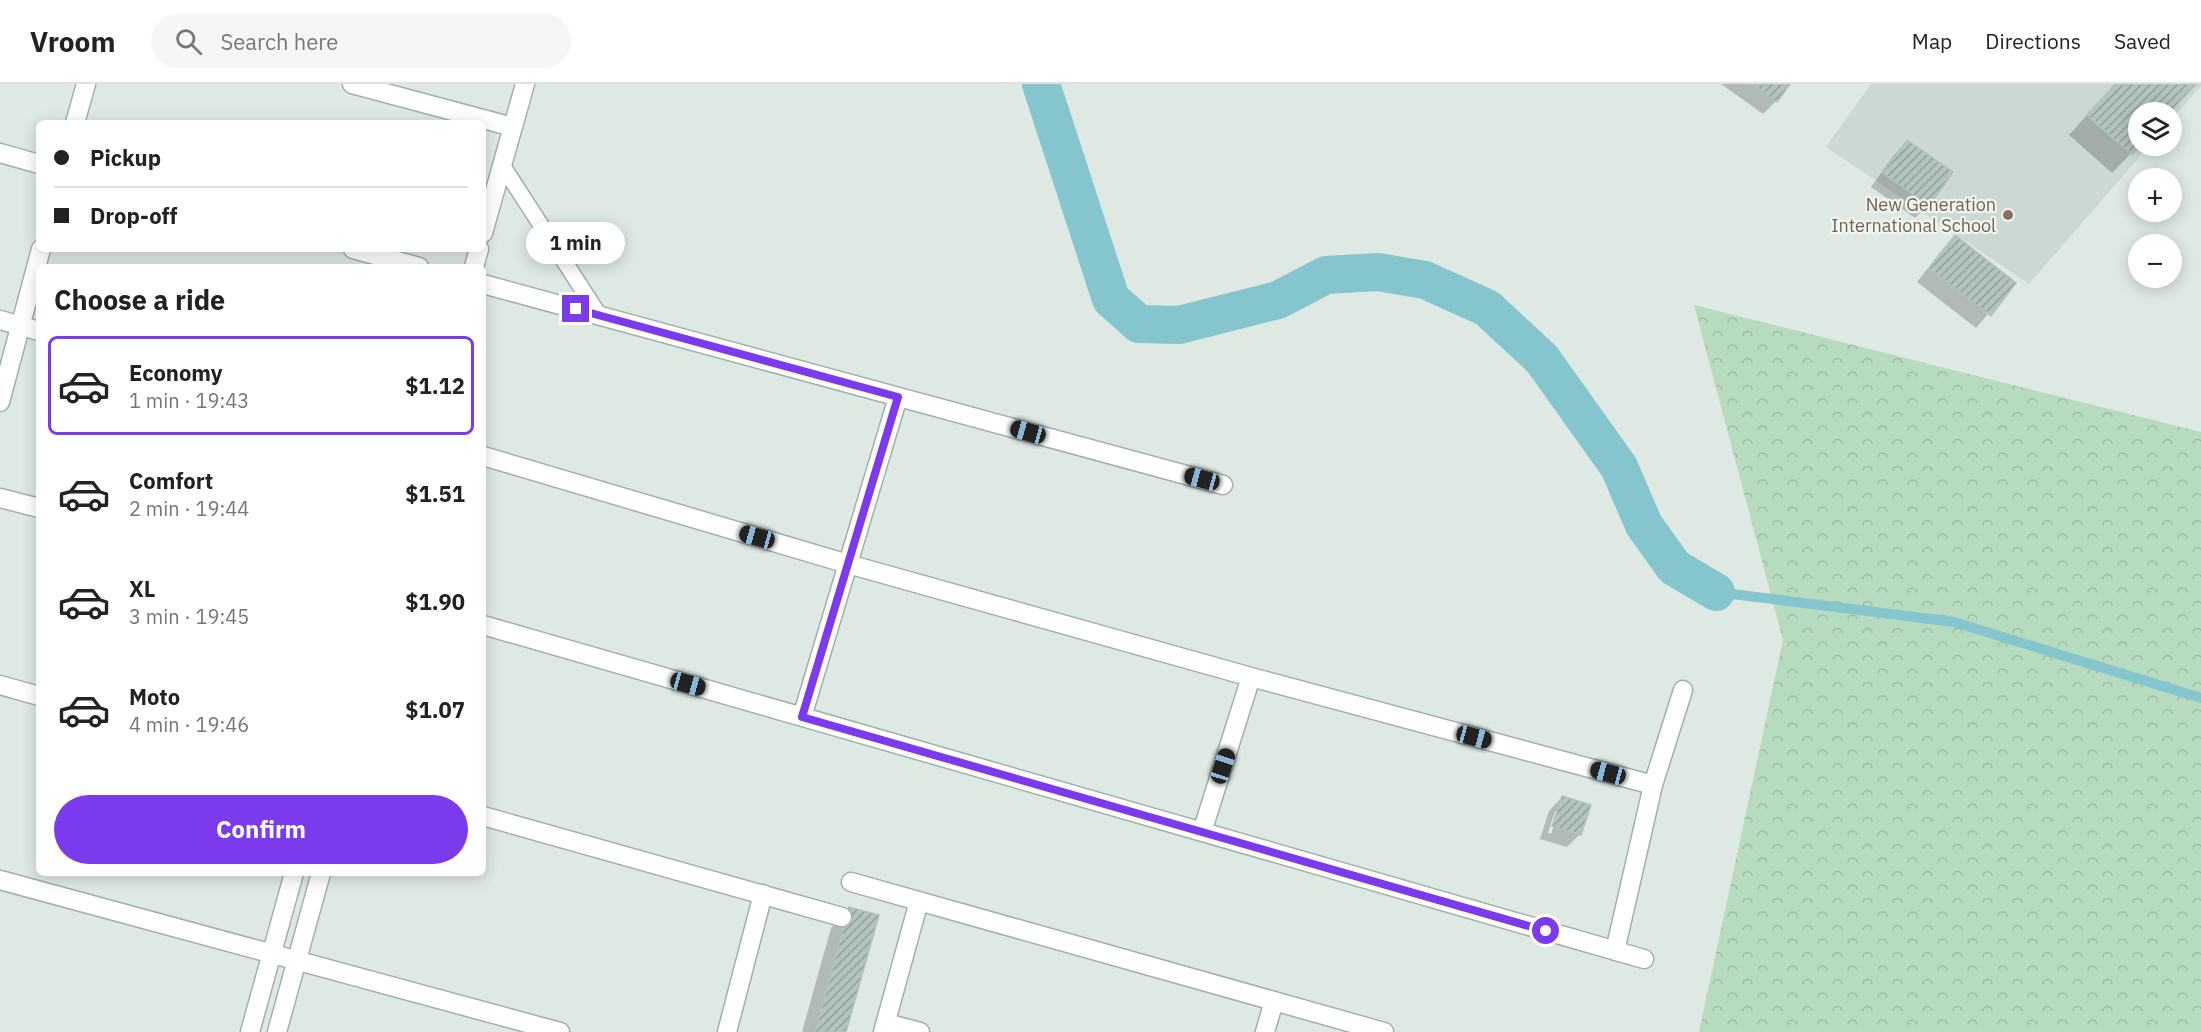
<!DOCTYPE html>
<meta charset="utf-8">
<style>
body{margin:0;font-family:"IBM Plex Sans",sans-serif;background:#f6f6f6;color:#222;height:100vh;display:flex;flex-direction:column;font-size:22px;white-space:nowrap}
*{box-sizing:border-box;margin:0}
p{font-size:20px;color:#767676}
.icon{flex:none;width:33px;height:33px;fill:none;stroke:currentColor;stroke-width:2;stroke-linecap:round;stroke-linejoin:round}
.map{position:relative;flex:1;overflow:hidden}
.drawer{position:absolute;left:36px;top:180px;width:450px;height:612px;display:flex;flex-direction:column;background:#fff;border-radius:9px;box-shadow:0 3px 15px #0003}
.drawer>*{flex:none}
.guide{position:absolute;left:36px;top:36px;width:450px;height:132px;border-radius:9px;box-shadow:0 3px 15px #0003;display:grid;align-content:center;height:132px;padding:0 18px;background:#fff}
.controls{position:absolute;left:2128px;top:18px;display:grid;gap:12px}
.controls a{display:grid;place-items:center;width:54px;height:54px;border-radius:50%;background:#fff;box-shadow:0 3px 15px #0003;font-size:30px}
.end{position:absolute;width:27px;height:27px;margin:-14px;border:8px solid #7c3aed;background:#fff;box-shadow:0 0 0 3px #fff}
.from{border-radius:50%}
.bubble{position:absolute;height:42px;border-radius:21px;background:#fff;box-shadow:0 3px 15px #0003;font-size:20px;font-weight:700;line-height:42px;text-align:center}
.car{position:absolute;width:18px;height:36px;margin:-18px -9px;border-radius:8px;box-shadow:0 0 4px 2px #0007;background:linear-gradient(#222 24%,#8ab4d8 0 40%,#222 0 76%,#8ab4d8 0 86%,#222 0)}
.guide b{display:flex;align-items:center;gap:21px;height:57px;font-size:22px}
.guide b+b{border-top:2px solid #e0e0e0}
.guide i{width:15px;height:15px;background:#222}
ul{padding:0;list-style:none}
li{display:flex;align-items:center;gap:18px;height:99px;margin:0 12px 9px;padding:0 6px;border:3px solid transparent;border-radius:9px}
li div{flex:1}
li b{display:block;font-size:22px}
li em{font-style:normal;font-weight:700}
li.selected{border-color:#7c3aed}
li>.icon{width:54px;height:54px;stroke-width:1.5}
h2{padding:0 18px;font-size:27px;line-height:72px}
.cta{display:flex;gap:12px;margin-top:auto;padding:12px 18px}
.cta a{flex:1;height:69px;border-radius:36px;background:#7c3aed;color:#fff;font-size:24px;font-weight:700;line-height:69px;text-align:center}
header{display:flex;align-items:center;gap:36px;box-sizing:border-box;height:84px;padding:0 30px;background:#fff;border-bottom:2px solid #e0e0e0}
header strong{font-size:28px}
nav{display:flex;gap:33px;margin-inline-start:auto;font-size:21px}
.search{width:420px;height:54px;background:#f6f6f6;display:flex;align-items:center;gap:15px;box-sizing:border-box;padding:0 21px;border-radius:33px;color:#767676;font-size:22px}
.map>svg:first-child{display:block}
.built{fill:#ccd9d3}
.forest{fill:url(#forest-crowns)}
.shadow{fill:#0003;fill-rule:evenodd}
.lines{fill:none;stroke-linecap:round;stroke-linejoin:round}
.stream{stroke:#85c5ce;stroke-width:10}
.canal{stroke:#85c5ce;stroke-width:38}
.building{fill:url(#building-hatch);stroke:#b0c3bb;stroke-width:1.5}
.lane-casing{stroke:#a1b0ab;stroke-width:18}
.street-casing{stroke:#a1b0ab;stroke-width:21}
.lane{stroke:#fff;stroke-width:15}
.street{stroke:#fff;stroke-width:18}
.route{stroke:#7c3aed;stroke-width:8}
.education-dot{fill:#8d6e63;stroke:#eef6f2;stroke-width:2}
.labels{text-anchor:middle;stroke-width:4.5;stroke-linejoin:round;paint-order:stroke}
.education-label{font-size:18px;fill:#785e54;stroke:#eef6f2;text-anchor:end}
</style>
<header>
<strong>Vroom</strong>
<div class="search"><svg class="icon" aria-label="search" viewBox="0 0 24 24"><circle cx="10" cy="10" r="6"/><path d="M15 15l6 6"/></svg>Search here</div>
<nav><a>Map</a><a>Directions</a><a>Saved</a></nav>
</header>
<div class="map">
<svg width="2201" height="948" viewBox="0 0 2201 948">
<defs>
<pattern id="forest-crowns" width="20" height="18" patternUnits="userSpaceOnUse" patternTransform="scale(1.5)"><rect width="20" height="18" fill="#b6dbbf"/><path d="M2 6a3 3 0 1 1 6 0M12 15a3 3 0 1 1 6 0" fill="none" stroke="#9cbda5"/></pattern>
<pattern id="building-hatch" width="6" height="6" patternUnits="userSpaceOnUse" patternTransform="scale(1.5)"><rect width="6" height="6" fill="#b3c4bd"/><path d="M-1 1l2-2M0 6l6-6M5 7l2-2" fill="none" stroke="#91a09a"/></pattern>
</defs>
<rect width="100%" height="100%" fill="#dee9e4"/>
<path class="built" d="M1871,0H2201V2L2172,35V28H2139V62H2149L2029,200L1826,63Z"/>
<path class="forest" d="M1694,221L2201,348V948H1699L1783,556Z"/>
<path class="shadow" d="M1721,0H1788L1776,17L1763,30Z
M2115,0H2194L2168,28H2139V61L2112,89L2069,51Z
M1907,58L1951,88L1928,121L1915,134L1871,103L1894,71Z
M1955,153L2014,200L1976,244L1917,198L1942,166Z
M1562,713L1580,750L1567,763L1540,755L1549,727ZM1555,727H1559L1551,750L1548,749Z
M850,825L845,948H802L831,844Z"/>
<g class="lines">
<path class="stream" d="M1716,508L1954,538L2201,614"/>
<path class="canal" d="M1041,0L1111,215L1139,240L1179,241L1278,216L1326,191L1378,188L1425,196L1487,224L1542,275L1619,383L1644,441L1674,483L1716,508"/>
</g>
<path class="building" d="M1752,0H1790L1777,18Z
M2115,0H2196L2170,28H2139L2140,62L2132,71L2087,31Z
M1907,56L1953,88L1929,122L1883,89Z
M1955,151L2016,199L1991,232L1929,184Z
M1562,712L1591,721L1581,751L1552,742Z
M849,823L879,831L846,948H815Z"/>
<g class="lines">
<g class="lane-casing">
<path id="lane" d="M502,81L599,231"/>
</g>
<g class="street-casing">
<path id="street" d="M352,0L513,43
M75,39L86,0
M0,69L39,80
M483,149L525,0
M353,165L419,183
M474,183L479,165
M483,200L1223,401
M0,236L39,247
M0,318L41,165
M483,372L848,480L1251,593L1653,701
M0,414L39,424
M483,541L1644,875
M0,601L39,612
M802,633L898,313
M483,732L842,833
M1202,748L1251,593
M0,796L560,948
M851,798L1384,948
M1615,867L1653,701L1683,606
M886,939L920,948
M250,948L294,789
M277,948L321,789
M727,948L763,810
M883,948L919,817
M1265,948L1274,917"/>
</g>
<use href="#lane" class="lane"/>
<use href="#street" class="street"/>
</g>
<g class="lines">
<path class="route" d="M576,225L898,313L802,633L1546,847"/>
</g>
<circle class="education-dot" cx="2008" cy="131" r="6"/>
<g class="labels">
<g class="education-label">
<text x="1996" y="127">New Generation<tspan x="1996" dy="21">International School</tspan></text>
</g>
</g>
</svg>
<div class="controls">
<a><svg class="icon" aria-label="layers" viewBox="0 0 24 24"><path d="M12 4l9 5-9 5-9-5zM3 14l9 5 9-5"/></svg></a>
<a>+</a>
<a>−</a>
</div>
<i class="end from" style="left:1546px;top:847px"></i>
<i class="end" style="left:576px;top:225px"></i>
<div class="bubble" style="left:526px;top:138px;width:99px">1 min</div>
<i class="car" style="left:1028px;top:348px;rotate:286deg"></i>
<i class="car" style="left:1202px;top:395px;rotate:285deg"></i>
<i class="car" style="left:757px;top:453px;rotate:286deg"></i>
<i class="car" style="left:688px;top:600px;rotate:106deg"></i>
<i class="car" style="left:1474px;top:653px;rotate:105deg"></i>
<i class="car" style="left:1223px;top:682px;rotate:18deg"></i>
<i class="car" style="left:1608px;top:689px;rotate:285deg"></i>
<div class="guide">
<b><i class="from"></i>Pickup</b>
<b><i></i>Drop-off</b>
</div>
<section class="drawer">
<h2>Choose a ride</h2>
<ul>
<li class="selected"><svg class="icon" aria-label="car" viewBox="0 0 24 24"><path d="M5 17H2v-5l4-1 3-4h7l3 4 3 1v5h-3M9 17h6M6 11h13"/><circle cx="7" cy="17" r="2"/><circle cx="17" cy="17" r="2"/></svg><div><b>Economy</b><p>1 min · 19:43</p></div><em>$1.12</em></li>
<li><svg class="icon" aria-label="car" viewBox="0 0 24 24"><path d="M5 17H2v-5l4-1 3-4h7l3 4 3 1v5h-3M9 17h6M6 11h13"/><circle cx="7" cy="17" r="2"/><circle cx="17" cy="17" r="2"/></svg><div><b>Comfort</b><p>2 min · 19:44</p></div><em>$1.51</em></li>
<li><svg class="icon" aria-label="car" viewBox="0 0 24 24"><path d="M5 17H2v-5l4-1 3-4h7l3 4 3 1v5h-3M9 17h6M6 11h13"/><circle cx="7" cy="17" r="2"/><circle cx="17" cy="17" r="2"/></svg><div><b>XL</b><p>3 min · 19:45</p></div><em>$1.90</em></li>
<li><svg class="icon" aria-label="car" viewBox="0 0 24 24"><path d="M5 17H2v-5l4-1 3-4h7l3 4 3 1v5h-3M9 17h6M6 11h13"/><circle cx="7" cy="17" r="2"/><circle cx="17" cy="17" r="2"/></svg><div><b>Moto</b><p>4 min · 19:46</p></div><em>$1.07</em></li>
</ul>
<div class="cta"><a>Confirm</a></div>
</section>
</div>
